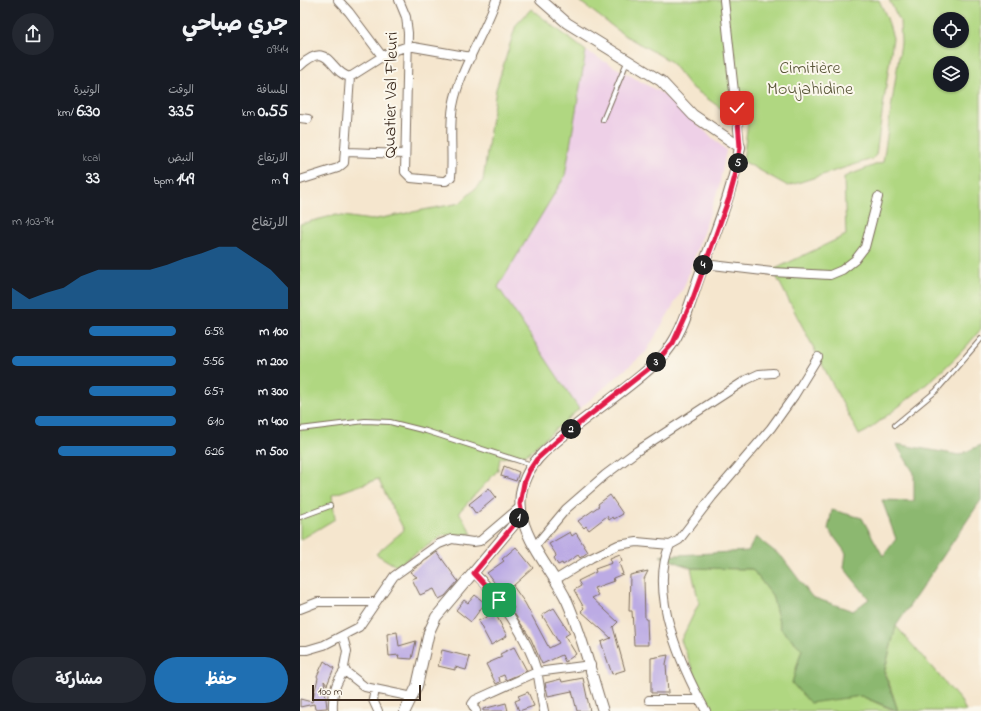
<!DOCTYPE html>
<html lang="ar">
<meta charset="utf-8">
<style>
:root{--surface:#171b24;--page:#242831;--text:#f1f3f6;--muted:#9ea1a6;--accent:#1f6fb2}
body{margin:0;font-family:"Indie Flower","Playpen Sans Arabic",sans-serif;background:var(--page);color:var(--text);direction:rtl;height:100vh;display:flex;flex-direction:column;font-size:15px;white-space:nowrap}
*{box-sizing:border-box;margin:0}
p{font-size:13px;color:var(--muted)}
.icon{flex:none;width:22px;height:22px;fill:none;stroke:currentColor;stroke-width:2;stroke-linecap:round;stroke-linejoin:round}
.map{position:relative;flex:1;overflow:hidden;direction:ltr}
.panel{display:flex;flex-direction:column;background:var(--surface);width:300px}
.panel>*{flex:none}
.tools{position:absolute;left:633px;top:12px;display:grid;gap:8px}
.tools a{display:grid;place-items:center;width:36px;height:36px;border-radius:50%;background:var(--surface);box-shadow:0 1px 3px #0004;font-size:20px}
.scale{position:absolute;left:12px;bottom:10px;width:109px;box-sizing:border-box;padding-left:4px;border:2px solid #3b2a1e;border-top:0;font-size:11px;line-height:14px;white-space:nowrap;color:#3b2a1e;-webkit-text-stroke:3px #fbf7ec;paint-order:stroke}
.pin{position:absolute;display:grid;place-items:center;width:34px;height:34px;color:#fff;margin:-17px;border-radius:8px;box-shadow:0 2px 6px #0006}
.km{position:absolute;width:20px;height:20px;margin:-10px;border-radius:50%;background:#222;color:#fff;font-size:11px;line-height:20px;text-align:center}
.round{display:grid;place-items:center;flex:none;width:42px;height:42px;border-radius:21px;background:var(--page)}
.summary{display:flex;align-items:center;justify-content:space-between;height:68px;padding:0 12px}
h1{font-size:22px;font-weight:700;line-height:30px}
.figures{display:grid;grid-template-columns:repeat(3,1fr);gap:6px;height:68px;padding:4px 12px}
.figures div{display:grid;align-content:center}
.figures b{font-size:17px;font-weight:700}
.figures small{font-size:11px;font-weight:400}
.figures p{font-size:11px}
.chart{height:112px;padding:8px 12px}
.chart p{display:flex;justify-content:space-between}
.chart svg{width:100%;height:72px;margin-top:4px;fill:var(--accent);opacity:.7}
.cta{display:flex;gap:8px;margin-top:auto;padding:8px 12px}
.cta a{flex:1;height:46px;border-radius:24px;background:var(--accent);color:#fff;font-size:16px;font-weight:700;line-height:46px;text-align:center}
.cta a+a{background:var(--page);color:var(--text)}
ul{padding:0 12px;list-style:none;font-size:13px}
li{display:grid;grid-template-columns:64px 48px 1fr;align-items:center;height:30px}
li i{height:10px;border-radius:5px;background:var(--accent)}
main{display:flex;flex:1;min-height:0}
.map>svg:first-child{display:block}
.built{fill:#eed0e7}
.green{fill:#b0d781;stroke:#768050;fill-rule:evenodd}
.forest{fill:#8cb86f;stroke:#647146}
.building{fill:#bcabe4}
.lines{fill:none;stroke-linecap:round;stroke-linejoin:round}
.service-casing{stroke:#7c6c5c;stroke-width:6}
.minor-casing{stroke:#7c6c5c;stroke-width:10}
.tertiary-casing{stroke:#7c6c5c;stroke-width:12}
.service{stroke:#fff;stroke-width:4}
.minor{stroke:#fff;stroke-width:8}
.tertiary{stroke:#fff;stroke-width:10}
.route-casing{stroke:#fff;stroke-width:8}
.route{stroke:#e11d48;stroke-width:5}
.labels{text-anchor:middle;stroke-width:4;stroke-linejoin:round;paint-order:stroke}
.park-label{font-size:18px;fill:#585537;stroke:#fbf7ec}
.street-label{font-size:18px;fill:#3b2a1e;stroke:#fbf7ec}
</style>
<main>
<div class="map">
<svg width="681" height="711" viewBox="0 0 681 711">
<rect width="100%" height="100%" fill="#fbf7ec"/>
<filter id="ink" filterUnits="userSpaceOnUse"><feTurbulence type="fractalNoise" baseFrequency=".025" numOctaves="2"/><feDisplacementMap in="SourceGraphic" scale="8" xChannelSelector="R" yChannelSelector="G"/><feConvolveMatrix kernelMatrix="1 2 1 2 8 2 1 2 1" color-interpolation-filters="sRGB"/></filter>
<filter id="wash" filterUnits="userSpaceOnUse"><feTurbulence type="fractalNoise" baseFrequency=".012" numOctaves="4" result="noise"/><feDisplacementMap in="SourceGraphic" scale="16" xChannelSelector="R" yChannelSelector="G"/><feGaussianBlur stdDeviation="0.9" result="paint"/><feColorMatrix in="noise" values="0 0 0 0 0 0 0 0 0 0 0 0 0 0 0 0 0 1.4 0 .05"/><feComposite in="paint" operator="in"/></filter>
<g filter="url(#wash)">
<rect width="100%" height="100%" fill="#f5e6ce"/>
<path class="built" d="M286,51L363,94L426,150L419,187L384,287L346,352L279,409L198,287L265,176Z"/>
<path class="green" d="M278,0H579L587,18L593,38L576,155L572,159L488,186L443,161L448,122L426,112L390,86L370,61L324,35Z
M589,0H681V329C649,370 607,400 567,431L559,435L473,270L546,235L544,177L583,162L601,43L600,21ZM640,19H662V41H640ZM640,63H662V85H640Z
M231,9L286,51L265,176L198,287L279,409L227,454L200,458L198,470L159,512L172,534L144,535L96,566L76,554L104,530L78,479L32,495L35,519L0,540V224L36,215L71,220L160,203L183,181L196,89L216,25Z
M391,568L452,569L472,595L481,629L502,649L492,683L510,702L561,696L595,711H409L381,640L399,603Z
M596,626L661,701L666,711H598L585,670Z"/>
<path class="forest" d="M596,444L659,455L681,445V500L596,626L584,672L598,711L561,696L510,703L492,683L502,649L481,629L472,595L452,569L391,568L360,556L448,551L456,537L482,557L512,597L553,611L569,599L544,568L546,553L528,529L532,510L562,518L583,556L596,539L582,500L614,501V473Z"/>
<g id="blocks">
<path class="building" d="M204,466L219,472L216,481L201,476Z
M189,488L196,497L176,514L169,504Z
M310,495L323,514L314,519L313,517L309,520L307,516L289,530L286,526L284,528L278,521L299,506L298,504Z
M270,532L272,536L276,533L288,552L280,558L278,555L263,565L262,563L258,565L254,558L256,556L255,553L249,544Z
M216,547L233,568L213,586L225,603L249,648L259,643L242,615L254,608L270,633L265,636L276,654L265,662L262,655L242,664L231,639L212,610L214,608L187,573L204,561L202,559Z
M137,552L158,581L145,596L139,599L134,589L120,595L112,579L117,577L110,572Z
M320,554L322,561L319,563L323,574L313,578L314,581L294,588L298,595L292,598L318,622L313,627L325,670L312,674L301,642L311,638L281,611L284,608L274,590L281,586L278,581L296,572L295,569L312,563L310,558Z
M348,571L344,579L345,619H347L348,645H334L332,611H329L330,575Z
M175,595L185,603L171,622L156,610L164,600L168,603Z
M195,613L207,636L191,645L178,621Z
M97,632L99,646L116,641L112,659L98,658L99,655L89,656L87,634Z
M214,647L227,671L206,680L204,675L199,677L200,682L196,684L186,664L202,657L200,654Z
M142,650L170,657L166,670L155,667V670L138,666Z
M368,655L366,664L368,693H351V658Z
M24,661L34,668L27,685L24,681L27,708L15,709L14,704L0,707V699L12,702L18,678L17,676Z
M283,678L290,711H277L272,691L248,696L245,683L261,679L262,682Z
M228,692L234,706L219,711L215,701L220,699L218,696Z
M206,703L208,711H183V709Z"/>
</g>
</g>
<g filter="url(#ink)">
<use href="#blocks" fill-opacity="0" stroke="#7c6c5c" stroke-width="1"/>
<g class="lines">
<g class="service-casing">
<path id="service" d="M303,120L327,62
M595,425L636,391L681,339
M0,429L65,421L90,422L126,431L232,465
M0,517L30,506"/>
</g>
<g class="minor-casing">
<path id="minor" d="M38,0L49,12L82,56
M99,0L106,17L108,33L105,172L111,178L142,181H146L151,177C153,153 149,129 153,106C160,68 184,35 196,0
M424,0L440,147
M0,66C30,38 29,73 50,77L88,53L108,46L171,57
M0,118L8,119
M46,152L104,154
M0,180L38,168L44,163L50,77
M404,264L472,272L530,275L542,270L555,260L565,247L578,197
M370,545C348,593 382,668 406,711
M235,546L266,509L305,475L337,451L446,380L459,374L473,373
M174,573C199,595 228,639 237,671C240,684 241,698 244,711
M255,580L291,558L318,545L337,542L370,545L379,540L412,497L471,428L494,396L518,357
M0,609L18,602H75
M43,637L47,651L44,667L46,672L65,687L113,697
M0,650H7L24,645L59,627L94,576L139,544L152,539L173,542L180,541L220,507
M75,689L73,700L78,711
M349,700H400
M33,711C32,695 35,683 45,670
M176,711L172,704L175,700L237,672L291,665"/>
</g>
<g class="tertiary-casing">
<path id="tertiary" d="M241,0L267,23L361,81L393,115L440,147C433,190 417,228 402,269C390,300 384,335 360,359C324,394 279,419 243,453C228,468 218,487 221,510C224,541 254,573 267,601C283,637 291,674 303,711
M105,711L117,686L129,632L136,617L222,515"/>
</g>
<use href="#service" class="service"/>
<use href="#minor" class="minor"/>
<use href="#tertiary" class="tertiary"/>
</g>
</g>
<g class="lines" filter="url(#ink)">
<g class="route-casing">
<path id="route" d="M199,600L174,573L222,515L220,504L224,483L229,471L237,459L258,440L352,366L373,343L392,301L429,198L437,169L440,147L437,108"/>
</g>
<use href="#route" class="route"/>
</g>
<g class="labels">
<g class="park-label">
<text x="510" y="73">Cimitière<tspan x="510" dy="21">Moujahidine</tspan></text>
</g>
<g class="street-label">
<text transform="translate(90 95) rotate(-89)" y="6">Quatier Val Fleuri</text>
</g>
</g>
</svg>
<div class="tools">
<a><svg class="icon" aria-label="locate" viewBox="0 0 24 24"><circle cx="12" cy="12" r="6"/><path d="M12 2v4M12 18v4M2 12h4M18 12h4"/></svg></a>
<a><svg class="icon" aria-label="layers" viewBox="0 0 24 24"><path d="M12 4l9 5-9 5-9-5zM3 14l9 5 9-5"/></svg></a>
</div>
<div class="scale">100 m</div>
<div class="pin" style="left:199px;top:600px;background:#1e9e55"><svg class="icon" aria-label="arrive" viewBox="0 0 24 24"><path d="M6 21V4h12l-3 4 3 4H6"/></svg></div>
<div class="pin" style="left:437px;top:108px;background:#d93025"><svg class="icon" aria-label="check" viewBox="0 0 24 24"><path d="M5 12l5 5 9-10"/></svg></div>
<b class="km" style="left:219px;top:518px">1</b>
<b class="km" style="left:271px;top:429px">2</b>
<b class="km" style="left:356px;top:362px">3</b>
<b class="km" style="left:403px;top:265px">4</b>
<b class="km" style="left:438px;top:163px">5</b>
</div>
<section class="panel">
<div class="summary"><div><h1>جري صباحي</h1><p>09:44</p></div><a class="round"><svg class="icon" aria-label="share" viewBox="0 0 24 24"><path d="M12 15V3M7 8l5-5 5 5M5 13v7h14v-7"/></svg></a></div>
<div class="figures">
<div><p>المسافة</p><b>0.55<small> km</small></b></div>
<div><p>الوقت</p><b>3:35</b></div>
<div><p>الوتيرة</p><b>6:30<small> /km</small></b></div>
</div>
<div class="figures">
<div><p>الارتفاع</p><b>9<small> m</small></b></div>
<div><p>النبض</p><b>149<small> bpm</small></b></div>
<div><p>kcal</p><b>33</b></div>
</div>
<div class="chart"><p><span>الارتفاع</span>94–103 m</p>
<svg viewBox="0 0 160 44" preserveAspectRatio="none"><path d="M0 44V31L10 38L20 34L30 31L40 24L50 20L60 20L70 20L80 20L90 17L100 13L110 10L120 6L130 6L140 13L150 20L160 31V44z"/></svg>
</div>
<ul>
<li><b>100 m</b>6:58<i style="width:53%"></i></li>
<li><b>200 m</b>5:56<i style="width:100%"></i></li>
<li><b>300 m</b>6:57<i style="width:53%"></i></li>
<li><b>400 m</b>6:10<i style="width:86%"></i></li>
<li><b>500 m</b>6:26<i style="width:72%"></i></li>
</ul>
<div class="cta"><a>حفظ</a><a>مشاركة</a></div>
</section>
</main>
